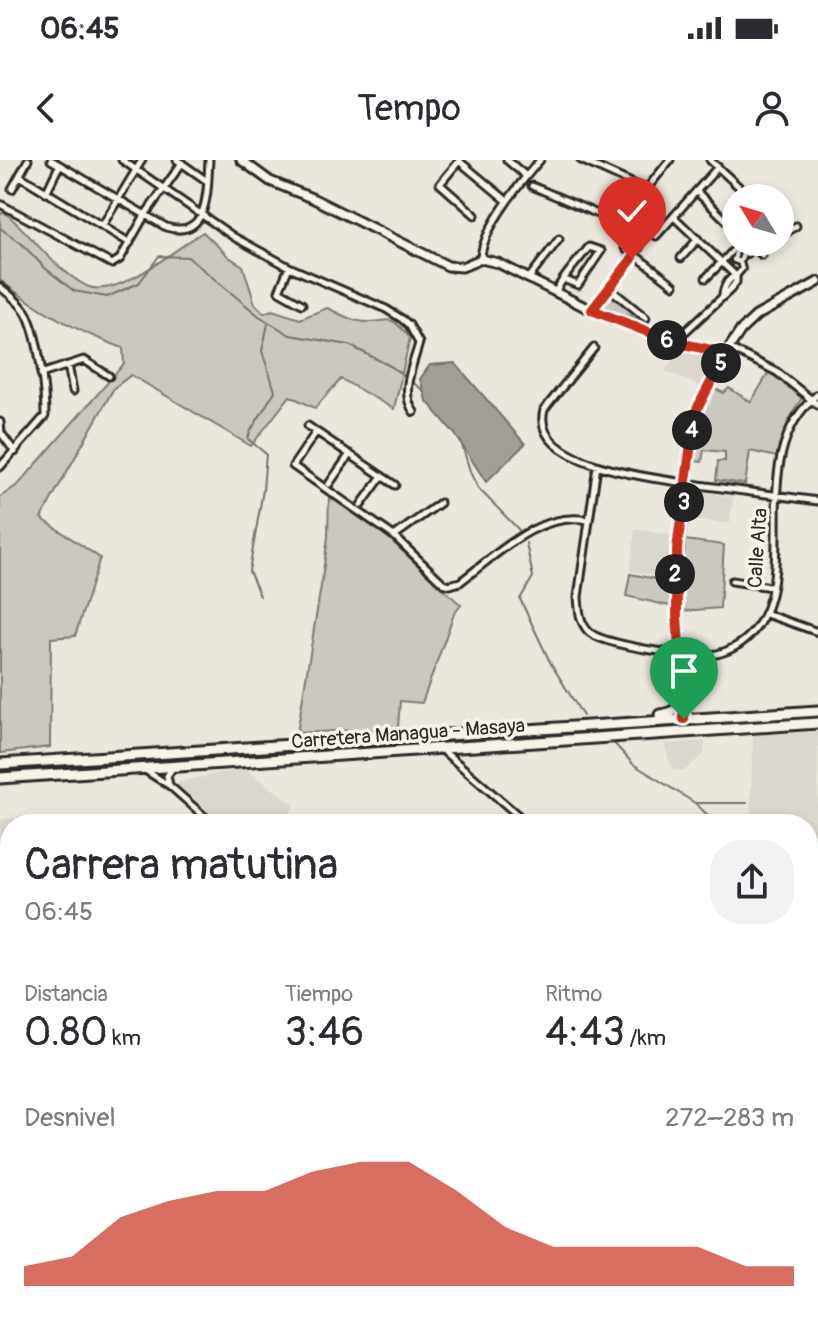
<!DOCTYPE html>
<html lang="es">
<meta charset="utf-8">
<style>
:root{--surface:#fff;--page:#f2f2f3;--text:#2b2b33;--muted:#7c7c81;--accent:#c8321e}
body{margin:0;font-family:Pangolin,sans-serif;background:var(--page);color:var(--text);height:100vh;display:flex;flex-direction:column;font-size:30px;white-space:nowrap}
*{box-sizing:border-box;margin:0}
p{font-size:26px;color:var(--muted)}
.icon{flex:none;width:44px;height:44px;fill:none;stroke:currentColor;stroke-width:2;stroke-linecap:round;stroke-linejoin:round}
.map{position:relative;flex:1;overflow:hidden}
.details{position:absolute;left:0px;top:654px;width:818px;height:514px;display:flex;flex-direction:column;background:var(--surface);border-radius:32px 32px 0 0;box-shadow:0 4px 12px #0003}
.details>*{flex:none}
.needle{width:52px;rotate:308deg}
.tools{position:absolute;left:722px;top:24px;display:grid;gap:16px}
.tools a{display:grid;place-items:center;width:72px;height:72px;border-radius:50%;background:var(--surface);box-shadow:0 4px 12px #0003;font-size:40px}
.pin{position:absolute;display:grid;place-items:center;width:68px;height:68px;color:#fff;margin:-82px -34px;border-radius:50% 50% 50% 0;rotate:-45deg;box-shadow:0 0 8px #0007}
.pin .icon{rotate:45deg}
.km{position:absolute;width:40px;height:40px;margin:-20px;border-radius:50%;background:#222;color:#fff;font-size:22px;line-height:40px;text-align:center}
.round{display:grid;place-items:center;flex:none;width:84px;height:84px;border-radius:32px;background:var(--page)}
.overview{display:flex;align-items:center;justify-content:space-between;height:136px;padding:0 24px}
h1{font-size:44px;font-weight:600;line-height:60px}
.stats{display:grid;grid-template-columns:repeat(3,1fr);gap:12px;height:136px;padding:8px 24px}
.stats div{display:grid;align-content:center}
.stats b{font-size:40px;font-weight:600}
.stats small{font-size:22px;font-weight:400}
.stats p{font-size:22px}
.chart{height:224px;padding:16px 24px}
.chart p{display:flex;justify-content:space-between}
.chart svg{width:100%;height:144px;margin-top:8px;fill:var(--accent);opacity:.7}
.status{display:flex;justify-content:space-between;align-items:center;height:56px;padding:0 40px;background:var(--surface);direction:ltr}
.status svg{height:22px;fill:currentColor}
header{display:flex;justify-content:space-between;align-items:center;height:104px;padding:0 24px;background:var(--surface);font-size:36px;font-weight:600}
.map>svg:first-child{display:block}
.built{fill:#dbd7ce}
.green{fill:#cbc8bf;stroke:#7b7a75;stroke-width:2}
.water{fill:#a29f98;stroke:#72716c;stroke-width:2}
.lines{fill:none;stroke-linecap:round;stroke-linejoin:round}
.stream{stroke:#72716c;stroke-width:2}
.pedestrian-casing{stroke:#2b2b2b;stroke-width:10}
.minor-casing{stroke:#2b2b2b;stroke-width:11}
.tertiary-casing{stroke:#2b2b2b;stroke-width:13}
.trunk-casing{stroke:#2b2b2b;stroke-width:15}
.pedestrian{stroke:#f7f3e8;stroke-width:4}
.minor{stroke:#f7f3e8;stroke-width:5}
.tertiary{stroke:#f7f3e8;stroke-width:7}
.trunk{stroke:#f7f3e8;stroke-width:9}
.route-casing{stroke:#fff;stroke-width:16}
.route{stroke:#c8321e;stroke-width:10}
.labels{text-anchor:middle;stroke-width:7;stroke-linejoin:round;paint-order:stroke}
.street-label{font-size:20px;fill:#2b2b2b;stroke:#f7f3e8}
</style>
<div class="status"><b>06:45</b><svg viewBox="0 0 49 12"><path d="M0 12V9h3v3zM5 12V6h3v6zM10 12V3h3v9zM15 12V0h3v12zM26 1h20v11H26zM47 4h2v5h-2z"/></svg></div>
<header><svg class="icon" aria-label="back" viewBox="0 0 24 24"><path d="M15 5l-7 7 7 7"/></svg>Tempo<svg class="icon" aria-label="person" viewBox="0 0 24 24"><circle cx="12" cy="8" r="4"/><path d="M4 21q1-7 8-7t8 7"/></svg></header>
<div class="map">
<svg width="818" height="1167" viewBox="0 0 818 1167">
<rect width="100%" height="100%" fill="#ebe7dd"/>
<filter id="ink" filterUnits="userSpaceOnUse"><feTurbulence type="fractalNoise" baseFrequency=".0125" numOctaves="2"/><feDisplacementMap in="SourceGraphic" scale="16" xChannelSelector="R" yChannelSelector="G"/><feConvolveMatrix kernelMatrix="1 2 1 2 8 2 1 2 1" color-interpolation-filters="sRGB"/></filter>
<g filter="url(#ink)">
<path class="built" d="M680,189L720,196L704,228L665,211Z
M692,331L733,337L730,363L689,360Z
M635,369L675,376L672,419L630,411Z
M818,572V735L808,733V664L750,662L753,575Z
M705,581L704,594L685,610H672L664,584Z
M244,608L295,645L281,664H224L175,623Z
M11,658L37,664H10V875L0,892V660Z"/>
<path class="green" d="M4,52C23,67 36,85 53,101C63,110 76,122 89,127C120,138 176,88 203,72L229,97L243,106L255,144L264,153L272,150L300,159L327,148C337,152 347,159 358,161C388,167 385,147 410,178L394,249L341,219L315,248L290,236L251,286L131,215L114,228L41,358L100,398L75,476L51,478L50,587L0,593V337L19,324L124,204L123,188C78,172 37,149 0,120V54Z
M609,132L641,157L640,160L626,154L638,161L637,163L600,148L599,144L604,145L605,142L603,140Z
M769,212L802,238C789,256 783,276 777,297L750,291L745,324L716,320L718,301H725V292L704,290L702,302L694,301L700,253L713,228L724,233L729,228L751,242Z
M329,335L382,372L461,445L454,454L422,543L400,541L398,568L297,573L321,426L328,377Z
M685,380L724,385L720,448L683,451L682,413Z
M630,414L672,422L670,446L626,436Z"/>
<path class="water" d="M455,203L525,284L486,322L455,274L426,240L420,219L430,205Z"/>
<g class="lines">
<path class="stream" d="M235,0L257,16
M277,28L308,40
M328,50L347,60
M0,68L21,83L45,108L74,131L107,137L139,123L159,96L188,97L259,156L290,175L349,185L392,207L424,231
M414,93L452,113
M461,282L471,314L478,328L519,370
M526,383L533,417L520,439L550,502L583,556
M260,436L249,411L263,330L266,294L248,279L250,272L275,231L262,191L268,164
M613,582L633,604L695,643H747
M695,643L717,664
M808,788L814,800L818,818
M411,1158L418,1167"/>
<g class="pedestrian-casing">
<path id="pedestrian" d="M737,89L744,91L752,85
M722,102L740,82
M740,102L744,91L747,94
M736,116L742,109L740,102L734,100L737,89"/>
</g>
<g class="minor-casing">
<path id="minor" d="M51,0L166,67C210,80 207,29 209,0
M122,0L234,77L289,107L386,149L402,159L409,165L419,183C414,203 399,232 414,252
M177,0L207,21
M460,0L440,24L475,55
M507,0L526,16
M581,0L645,29
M710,0L751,38
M459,1L506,40
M20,16L130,83
M532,26L619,63L633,76
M12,29L28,0
M696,31L736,70
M46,33L59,6
M0,44L112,104L120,99L145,55L182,3
M674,57L736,116
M619,63L670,0
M102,66L142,0
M780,66L787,72L796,66
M656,76L718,7
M624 84a8 8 0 1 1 16 0a8 8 0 1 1-16 0Z
M749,82L762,95
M635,95L674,125
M681,98L698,79
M481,99C481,70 521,22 540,0
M289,107L279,131L302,144
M529,118L559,79
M706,118L722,102
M0,127C9,134 21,143 27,154C39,178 45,230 45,256L0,307
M609,128L646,158
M556,131C564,115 578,101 589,87L601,91L578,125L563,119
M723,133C725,125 728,118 736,116
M592,150L638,89
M674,182L730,130L736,122V116
M594,188L544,250C528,309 670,320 707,326C744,331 781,336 818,341
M729,188L777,212L818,245
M68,205L73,231
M41,214L84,200L109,216
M0,262L1,273L15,292
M308,266L395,325
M316,272L293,306L394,376L443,423L450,425L460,422C498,394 538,351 588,360
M597,306L578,437C579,449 579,461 588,471C600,485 692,498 711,495C727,493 743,484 753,472C804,412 742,295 818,234
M329,324L350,294
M361,345L382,316
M394,376L440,343
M732,421L771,427
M766,454L818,472
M441,589L528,664
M145,610L170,626L213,664
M169,625L167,616L173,607
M808,867L818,870
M808,978L818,956
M808,1036L818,1045
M0,1092L10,1097
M286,1158L298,1167
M581,1158L595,1167
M46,1159L56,1167
M37,1167L47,1158
M222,1167L227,1158
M380,1167L385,1158"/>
</g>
<g class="tertiary-casing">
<path id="tertiary" d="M241,0L270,21L314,39L448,106L462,107L481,99L498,103L583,146L639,169L674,182L726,193
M684,559L675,415L695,253L729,188L741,170L756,156L818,122
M0,912L10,918
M0,919L10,924
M808,1088L818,1096"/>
</g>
<g class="trunk-casing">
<path id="trunk" d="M660,555C673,553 678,550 683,537
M0,604L818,551
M0,618L818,563"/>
</g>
<use href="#pedestrian" class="pedestrian"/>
<use href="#minor" class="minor"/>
<use href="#tertiary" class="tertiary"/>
<use href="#trunk" class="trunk"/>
</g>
</g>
<g class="lines" filter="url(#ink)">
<g class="route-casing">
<path id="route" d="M632,99L592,150L674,182L726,193L695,253L677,389V455L684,559"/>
</g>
<use href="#route" class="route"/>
</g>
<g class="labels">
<g class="street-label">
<text transform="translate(757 388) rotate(-86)" y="7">Calle Alta</text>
<text transform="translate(408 573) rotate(-4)" y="7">Carretera Managua - Masaya</text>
</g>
</g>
</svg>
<div class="tools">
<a><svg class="needle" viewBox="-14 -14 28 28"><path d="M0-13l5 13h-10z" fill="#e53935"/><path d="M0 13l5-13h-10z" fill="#7c7c81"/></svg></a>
</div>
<div class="pin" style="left:684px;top:559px;background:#1e9e55"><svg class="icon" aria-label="arrive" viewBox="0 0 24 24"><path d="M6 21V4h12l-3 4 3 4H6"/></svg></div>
<div class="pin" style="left:632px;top:99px;background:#d93025"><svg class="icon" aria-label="check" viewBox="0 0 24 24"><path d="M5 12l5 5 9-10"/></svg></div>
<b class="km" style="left:675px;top:414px">2</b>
<b class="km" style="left:684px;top:342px">3</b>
<b class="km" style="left:692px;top:270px">4</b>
<b class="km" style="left:721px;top:203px">5</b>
<b class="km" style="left:667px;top:180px">6</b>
<section class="details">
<div class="overview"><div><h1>Carrera matutina</h1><p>06:45</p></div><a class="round"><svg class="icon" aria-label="share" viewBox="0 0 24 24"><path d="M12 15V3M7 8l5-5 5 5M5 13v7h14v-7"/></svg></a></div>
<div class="stats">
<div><p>Distancia</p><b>0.80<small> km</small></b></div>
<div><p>Tiempo</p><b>3:46</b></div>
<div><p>Ritmo</p><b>4:43<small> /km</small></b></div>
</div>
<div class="chart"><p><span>Desnivel</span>272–283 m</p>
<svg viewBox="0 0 160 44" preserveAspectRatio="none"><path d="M0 44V38L10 35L20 23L30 18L40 15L50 15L60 9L70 6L80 6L90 15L100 26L110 32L120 32L130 32L140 32L150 38L160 38V44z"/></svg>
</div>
</section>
</div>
